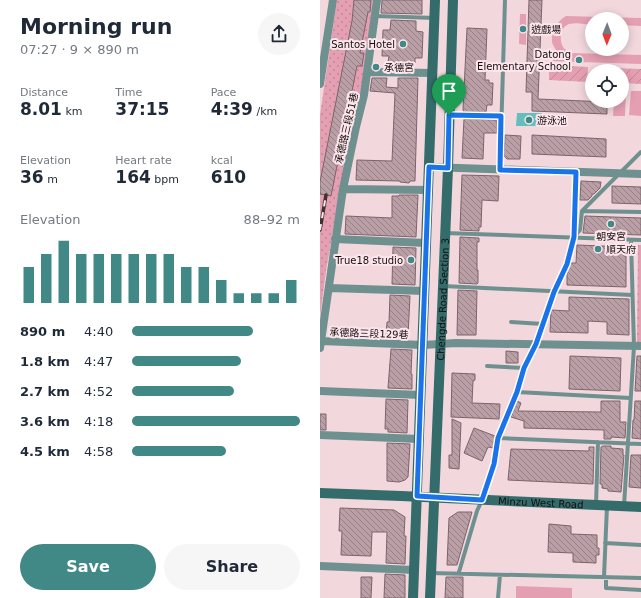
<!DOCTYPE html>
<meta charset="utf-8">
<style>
:root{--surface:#fff;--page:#f6f6f7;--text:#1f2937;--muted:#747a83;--accent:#418987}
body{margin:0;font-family:"DejaVu Sans","Noto Sans TC",sans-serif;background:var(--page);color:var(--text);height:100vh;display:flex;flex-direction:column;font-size:15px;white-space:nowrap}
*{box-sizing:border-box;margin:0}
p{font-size:13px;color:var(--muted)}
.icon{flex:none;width:22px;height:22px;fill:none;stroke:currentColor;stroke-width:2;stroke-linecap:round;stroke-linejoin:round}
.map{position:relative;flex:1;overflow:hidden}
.sheet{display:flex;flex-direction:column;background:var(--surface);width:320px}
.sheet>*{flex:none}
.needle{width:26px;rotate:181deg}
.tools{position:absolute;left:265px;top:12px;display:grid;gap:8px}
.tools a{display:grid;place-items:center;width:44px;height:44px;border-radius:50%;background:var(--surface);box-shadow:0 2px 10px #0003;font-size:20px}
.pin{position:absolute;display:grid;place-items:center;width:34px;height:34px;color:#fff;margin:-41px -17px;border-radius:50% 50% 50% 0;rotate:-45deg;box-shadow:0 0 4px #0007}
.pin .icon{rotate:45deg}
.round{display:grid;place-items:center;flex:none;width:42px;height:42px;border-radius:21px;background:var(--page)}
.summary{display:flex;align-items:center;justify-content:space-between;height:68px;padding:0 20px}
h1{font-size:22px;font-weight:700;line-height:30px}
.figures{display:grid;grid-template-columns:repeat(3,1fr);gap:6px;height:68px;padding:4px 20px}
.figures div{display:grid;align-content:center}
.figures b{font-size:17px;font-weight:700}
.figures small{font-size:11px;font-weight:400}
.figures p{font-size:11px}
.chart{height:112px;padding:8px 20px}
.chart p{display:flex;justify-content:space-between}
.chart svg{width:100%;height:72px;margin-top:4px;stroke:var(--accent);stroke-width:6}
.button{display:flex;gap:8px;margin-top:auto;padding:8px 20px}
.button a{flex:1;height:46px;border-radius:24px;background:var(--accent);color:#fff;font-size:16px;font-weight:700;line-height:46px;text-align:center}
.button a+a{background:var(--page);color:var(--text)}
ul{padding:0 20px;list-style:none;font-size:13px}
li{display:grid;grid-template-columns:64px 48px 1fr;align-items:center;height:30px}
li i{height:10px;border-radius:5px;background:var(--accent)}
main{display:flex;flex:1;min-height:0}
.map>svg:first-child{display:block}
.park{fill:url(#park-dots)}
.garden{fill:url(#garden-furrows)}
.pitch{fill:#e59fb2}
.water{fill:#63bebc}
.building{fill:url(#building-back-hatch);stroke:#7c646a}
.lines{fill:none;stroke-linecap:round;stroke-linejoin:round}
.lane{stroke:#6e9190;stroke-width:4}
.street{stroke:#6e9190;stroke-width:8}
.secondary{stroke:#336c6a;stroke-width:10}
.rail-casing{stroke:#3e3234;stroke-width:3.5}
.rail{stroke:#fce6eb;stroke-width:2;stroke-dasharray:6;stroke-linecap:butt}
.route-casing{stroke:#fff;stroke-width:8}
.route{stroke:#1a73e8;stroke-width:5}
.poi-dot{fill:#418987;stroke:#fce6eb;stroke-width:1.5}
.labels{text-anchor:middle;stroke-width:4;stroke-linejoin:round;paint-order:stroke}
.poi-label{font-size:10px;fill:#160d0f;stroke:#fce6eb;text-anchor:start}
.street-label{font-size:10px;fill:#160d0f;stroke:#fce6eb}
</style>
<main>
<section class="sheet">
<div class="summary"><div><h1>Morning run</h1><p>07:27 · 9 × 890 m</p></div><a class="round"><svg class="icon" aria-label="share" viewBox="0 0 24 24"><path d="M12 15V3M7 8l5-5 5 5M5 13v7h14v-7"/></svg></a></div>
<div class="figures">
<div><p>Distance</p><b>8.01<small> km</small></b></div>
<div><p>Time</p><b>37:15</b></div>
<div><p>Pace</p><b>4:39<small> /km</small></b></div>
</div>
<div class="figures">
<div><p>Elevation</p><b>36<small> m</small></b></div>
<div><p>Heart rate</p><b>164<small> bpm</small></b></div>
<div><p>kcal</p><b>610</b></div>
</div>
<div class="chart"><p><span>Elevation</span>88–92 m</p>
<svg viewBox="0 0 160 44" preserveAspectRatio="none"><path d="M5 44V22M15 44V14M25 44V6M35 44V14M45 44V14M55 44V14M65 44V14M75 44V14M85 44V14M95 44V22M105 44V22M115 44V30M125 44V38M135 44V38M145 44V38M155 44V30"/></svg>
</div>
<ul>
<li><b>890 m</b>4:40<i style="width:72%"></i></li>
<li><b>1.8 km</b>4:47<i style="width:65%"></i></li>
<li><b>2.7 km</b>4:52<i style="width:61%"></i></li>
<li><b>3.6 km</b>4:18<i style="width:100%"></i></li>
<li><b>4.5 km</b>4:58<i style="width:56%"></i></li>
</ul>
<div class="button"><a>Save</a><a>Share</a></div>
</section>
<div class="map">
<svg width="321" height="598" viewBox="0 0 321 598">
<defs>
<pattern id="park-dots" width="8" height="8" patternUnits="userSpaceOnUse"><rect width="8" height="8" fill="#e59fb2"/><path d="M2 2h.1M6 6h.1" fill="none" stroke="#c48898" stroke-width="1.8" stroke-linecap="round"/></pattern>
<pattern id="garden-furrows" width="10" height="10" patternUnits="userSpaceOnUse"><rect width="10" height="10" fill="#e59fb2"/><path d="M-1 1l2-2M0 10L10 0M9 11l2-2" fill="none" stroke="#c48898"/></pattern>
<pattern id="building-back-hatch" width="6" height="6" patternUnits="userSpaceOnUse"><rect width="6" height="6" fill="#baa0a6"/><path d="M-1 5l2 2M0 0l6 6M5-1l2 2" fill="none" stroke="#968186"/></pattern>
</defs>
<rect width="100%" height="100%" fill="#f2d7dd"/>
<path class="park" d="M17,0H53L42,94L31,129L6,271L0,317V115Z
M318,245H321V342H317Z"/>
<path class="garden" d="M229,65L268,67L267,82L229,80Z
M290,68L321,69V84L302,83V71H290Z"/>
<path class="pitch" d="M200,14H206V45L199,44Z
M246,16L321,18V26L302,25V19H272V25C265,24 256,22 249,24C240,27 239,40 243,47C245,50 248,51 251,53L321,55V64L231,61V54H239C236,50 233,46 232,42C231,32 238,20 246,16Z
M302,91L306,92L305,116H293L294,101H302Z
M311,91H321V116L309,115Z
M196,586L252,588V598H196Z"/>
<path class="water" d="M197,113H222V126H196Z"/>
<path class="building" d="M34,0H51L50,12H48L40,53H44L42,66H37L11,196L0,194V182L32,21Z
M62,0H102V14L61,13Z
M209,0H222L218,99L287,102V114L212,111V92H206Z
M71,20L96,21V31L103,32L102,58H95V63L68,62L69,56H62L63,30H70Z
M147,28L167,29L165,80H169V83H173L172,105H167L166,112H144L143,110Z
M52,78H67L66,87L78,88V78H98L95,181H90L89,183L80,182V181L36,180L37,160L72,161L75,93L50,91Z
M144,119L177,120V133H164L163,159L142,158Z
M185,135L201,136L200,159H187L184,156Z
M212,135L286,139V157L212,154Z
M142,175L179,176L178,201L162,200L161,227H159V231L140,230Z
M261,181L281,182L280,188L274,194H272V196L268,200H260Z
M292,186L321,187V204L292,203Z
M79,195H98L96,237L25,234L26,216L72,218V196H79Z
M265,216L321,218V235L263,233Z
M140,237L159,238V242H157V270H158V283L157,284L139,283Z
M257,245L306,247V287L247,285V271L251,263H256Z
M73,247L96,248L95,285L72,284Z
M138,290L157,291L156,335H137Z
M70,295L90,296L88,336H66L67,322H69Z
M249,297L309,299V335L287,334V322L268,321V333L230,332L231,310L249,311Z
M71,349L92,350L91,374H92V389L68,388Z
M186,351L198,352V363H186Z
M250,356L301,358L300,391L249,389Z
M317,356H321V391H315Z
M132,373L155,374V380L153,381L152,403L180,404L179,419L131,417Z
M66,399L88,400L87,433L68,432V429H65Z
M197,401L201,403L198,411L281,412V401H300V422H306L305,438L291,437V439H284V430L204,428V421L191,417Z
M315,401H321V439L312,438L313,420H314Z
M0,414H6V430H0Z
M132,419L141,423L139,469L129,468V455H132Z
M154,428L175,436L173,448L168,447L162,461L144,453Z
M67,443L90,444L88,477L85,480L79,482L67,481Z
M283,446H291V448L303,449V455H304L301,492L288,491V489L282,488V484H280L281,447Z
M269,447H274L273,484L188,480L191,449L269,451Z
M311,455H321V488L309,487Z
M20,508L74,510L85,517L84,536H86L85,564L66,563L67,532H52L51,556L21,555L22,531H19Z
M138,512H152L137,565H127L129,518Z
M229,524L251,526V534L277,535V548H279V555H276V563L253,562V553L228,552Z
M65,574L85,575V598H64Z
M41,577H52L51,598H41Z
M126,577H143V598H125Z"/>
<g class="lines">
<path class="lane" d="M55,16L115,18
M130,115L181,116
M180,170L185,0
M262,211L321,212
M125,233L321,240
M254,237L256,172
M123,286L312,295
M191,322L223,324
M167,366L204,368
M197,392L310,398
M178,438L321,444
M276,505L278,442
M304,506L314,346L311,240
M285,543L321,545
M139,572L157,511L167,489L173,468L178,438L197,392L204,368L216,344L234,292L247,264L254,237L260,230L262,211L321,152
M111,573L321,578
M284,577L287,506
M286,577V588L321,590
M178,598L180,575"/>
<path class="street" d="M48,72L113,73
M0,84L13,0
M109,167L321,174
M23,189L108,190
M15,239L106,243
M9,288L105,291
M1,341L103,345L136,343L321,346
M0,348L23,189L36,127L44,95L57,0
M0,391L101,395
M0,435L99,439
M0,566L94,570"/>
<g class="secondary">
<path id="s1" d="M0,493L81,496L321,507"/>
<path d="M93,598L115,0"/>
<path id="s2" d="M110,598L128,168L133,0"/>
</g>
<g class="rail-casing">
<path id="rail" d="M0,230L6,195"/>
</g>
<use href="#rail" class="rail"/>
</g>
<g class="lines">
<g class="route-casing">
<path id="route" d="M129,115L181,116L180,170L256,172L254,237L247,264L234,292L216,344L204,368L197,392L178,438L174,464L162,500L97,496L109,167L128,168Z"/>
</g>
<use href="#route" class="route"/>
</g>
<g class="poi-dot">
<circle cx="203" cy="29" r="4"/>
<circle cx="83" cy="44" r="4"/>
<circle cx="259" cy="60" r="4"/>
<circle cx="56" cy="67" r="4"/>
<circle cx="209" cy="120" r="4"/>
<circle cx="291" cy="224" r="4"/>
<circle cx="278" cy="249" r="4"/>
<circle cx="91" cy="260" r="4"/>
</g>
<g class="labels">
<g class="poi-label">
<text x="211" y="33">遊戲場</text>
<text x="75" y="48" text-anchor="end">Santos Hotel</text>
<text x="251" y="58" text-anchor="end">Datong<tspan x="251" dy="12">Elementary School</tspan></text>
<text x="64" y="71">承德宮</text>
<text x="217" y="124">游泳池</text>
<text x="291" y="240" text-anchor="middle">朝安宮</text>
<text x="286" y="253">順天府</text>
<text x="83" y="264" text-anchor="end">True18 studio</text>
</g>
<g class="street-label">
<text transform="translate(26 128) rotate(-77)" y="4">承德路三段51巷</text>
<text dy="4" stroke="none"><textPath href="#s2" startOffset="299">Chengde Road Section 3</textPath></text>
<text transform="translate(49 333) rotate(2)" y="4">承德路三段129巷</text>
<text dy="4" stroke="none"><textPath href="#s1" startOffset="221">Minzu West Road</textPath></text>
</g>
</g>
</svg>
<div class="tools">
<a><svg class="needle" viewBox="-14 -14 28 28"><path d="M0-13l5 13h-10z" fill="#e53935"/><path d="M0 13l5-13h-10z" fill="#747a83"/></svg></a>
<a><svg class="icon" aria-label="locate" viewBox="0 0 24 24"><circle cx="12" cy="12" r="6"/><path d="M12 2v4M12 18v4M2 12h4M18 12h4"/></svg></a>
</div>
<div class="pin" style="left:129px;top:115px;background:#1e9e55"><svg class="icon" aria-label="arrive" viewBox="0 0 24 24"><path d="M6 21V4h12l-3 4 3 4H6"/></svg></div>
</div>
</main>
